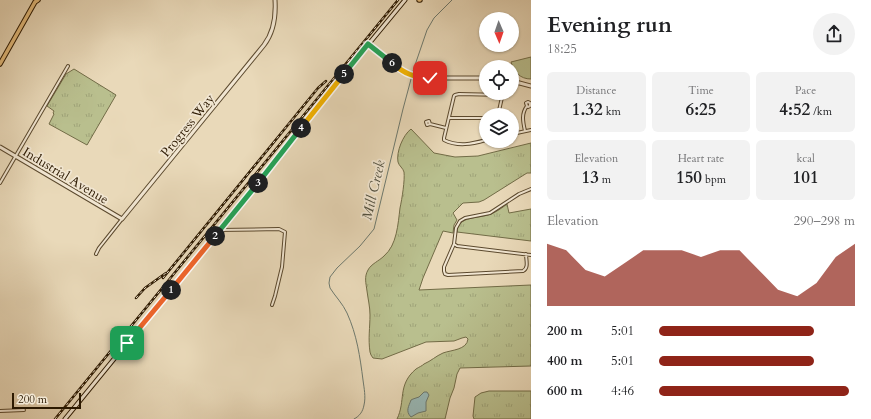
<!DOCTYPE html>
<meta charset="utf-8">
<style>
:root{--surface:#fff;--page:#f2f2f2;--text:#202124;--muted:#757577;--accent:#8f2418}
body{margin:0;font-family:Cardo,serif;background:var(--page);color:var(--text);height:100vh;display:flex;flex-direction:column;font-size:15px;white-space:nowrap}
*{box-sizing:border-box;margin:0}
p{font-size:13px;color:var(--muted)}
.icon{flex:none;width:22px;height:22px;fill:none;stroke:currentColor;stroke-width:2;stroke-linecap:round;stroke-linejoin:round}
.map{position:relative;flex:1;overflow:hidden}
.side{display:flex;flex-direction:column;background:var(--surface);width:340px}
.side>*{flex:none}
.needle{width:26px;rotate:178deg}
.buttons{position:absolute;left:479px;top:12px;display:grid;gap:8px}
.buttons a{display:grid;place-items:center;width:40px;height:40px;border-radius:50%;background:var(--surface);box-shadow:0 1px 3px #0004;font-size:20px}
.scale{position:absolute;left:12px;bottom:10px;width:69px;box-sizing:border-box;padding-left:4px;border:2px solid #2c1900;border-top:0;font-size:11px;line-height:14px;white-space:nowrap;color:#2c1900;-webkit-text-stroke:3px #f1e6d2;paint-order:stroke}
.pin{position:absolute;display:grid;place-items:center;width:34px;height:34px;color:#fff;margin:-17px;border-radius:8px;box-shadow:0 2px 6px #0006}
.km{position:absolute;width:20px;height:20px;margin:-10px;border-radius:50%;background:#222;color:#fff;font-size:11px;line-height:20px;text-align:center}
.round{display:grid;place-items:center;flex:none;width:42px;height:42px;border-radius:21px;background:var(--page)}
.head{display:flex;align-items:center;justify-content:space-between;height:68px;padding:0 16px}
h1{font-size:22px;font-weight:600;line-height:30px}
.metrics{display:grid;grid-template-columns:repeat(3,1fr);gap:6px;height:68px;padding:4px 16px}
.metrics div{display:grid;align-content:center;border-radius:6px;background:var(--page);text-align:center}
.metrics b{font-size:17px;font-weight:600}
.metrics small{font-size:11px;font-weight:400}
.metrics p{font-size:11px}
.chart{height:112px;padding:8px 16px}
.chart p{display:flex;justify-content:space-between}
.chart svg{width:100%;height:72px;margin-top:4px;fill:var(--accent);opacity:.7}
ul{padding:0 16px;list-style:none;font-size:13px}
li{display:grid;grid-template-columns:64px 48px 1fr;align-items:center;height:30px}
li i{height:10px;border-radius:5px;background:var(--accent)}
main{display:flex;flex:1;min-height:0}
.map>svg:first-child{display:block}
.grass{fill:url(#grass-tufts);stroke:#726c47}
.garden{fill:#b9bf8e;stroke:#726c47}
.water{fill:#99b9b7;stroke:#6d796e}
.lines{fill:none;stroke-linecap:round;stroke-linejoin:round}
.stream{stroke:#6d796e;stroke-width:1}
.minor-casing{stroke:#5b492e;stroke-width:4}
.tertiary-casing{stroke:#5b492e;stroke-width:5}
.secondary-casing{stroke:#2c1900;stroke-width:5}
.primary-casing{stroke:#2c1900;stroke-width:5.5}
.minor{stroke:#f1e6d2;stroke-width:2}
.tertiary{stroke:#f1e6d2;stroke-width:3}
.secondary{stroke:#f1e6d2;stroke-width:3}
.primary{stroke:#e4bc7c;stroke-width:3.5}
.rail-casing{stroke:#2c1900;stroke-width:2.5}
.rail{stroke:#f1e6d2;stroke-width:1;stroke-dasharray:3;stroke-linecap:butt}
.split-1-casing{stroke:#fff;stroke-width:8}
.split-2-casing{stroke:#fff;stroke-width:8}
.split-3-casing{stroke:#fff;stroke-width:8}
.split-4-casing{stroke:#fff;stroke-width:8}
.split-5-casing{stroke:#fff;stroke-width:8}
.split-6-casing{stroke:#fff;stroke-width:8}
.split-7-casing{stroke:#fff;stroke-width:8}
.split-1{stroke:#f0652b;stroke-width:5}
.split-2{stroke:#f0652b;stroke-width:5}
.split-3{stroke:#22a559;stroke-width:5}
.split-4{stroke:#22a559;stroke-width:5}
.split-5{stroke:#f5b400;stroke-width:5}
.split-6{stroke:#22a559;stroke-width:5}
.split-7{stroke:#f5b400;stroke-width:5}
.labels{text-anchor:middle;stroke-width:3.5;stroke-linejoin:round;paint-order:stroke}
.street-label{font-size:13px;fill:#2c1900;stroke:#f1e6d2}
.water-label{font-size:14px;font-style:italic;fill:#525140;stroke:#f1e6d2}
</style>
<main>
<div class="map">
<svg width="531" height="419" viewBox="0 0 531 419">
<defs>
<pattern id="grass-tufts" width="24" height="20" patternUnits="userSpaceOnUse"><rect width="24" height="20" fill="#b9bf8e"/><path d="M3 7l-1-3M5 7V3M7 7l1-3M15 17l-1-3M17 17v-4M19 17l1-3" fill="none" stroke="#9fa479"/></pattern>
</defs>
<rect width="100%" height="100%" fill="#e9d9b9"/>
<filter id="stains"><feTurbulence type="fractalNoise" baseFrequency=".005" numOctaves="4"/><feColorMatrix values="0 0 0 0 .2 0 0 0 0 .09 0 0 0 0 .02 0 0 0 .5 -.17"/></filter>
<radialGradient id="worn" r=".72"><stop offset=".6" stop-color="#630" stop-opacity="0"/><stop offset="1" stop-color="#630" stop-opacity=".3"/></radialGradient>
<path class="grass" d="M74,69L116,95L87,145L49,124L54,114L53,113L54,111L47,106L66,74Z
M411,129L434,153L455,157L478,156L531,143V173H527L484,200L479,202L463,203L453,213L457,220L454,225L453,233L443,231L423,278L419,290L531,285V366L460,368L457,374L454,388L450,398L445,419H397C406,401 397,385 416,369C419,367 422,366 424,364C431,361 436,356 443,353C451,350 467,350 468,339L466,337L462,338L454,341L426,342L382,359L373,358L371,355L370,352C368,339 370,327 370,315C370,307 368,299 367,291C366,283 364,277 368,270C371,264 379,261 384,256C397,245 398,224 400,208C402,199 405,180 404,172C403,168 399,166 398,162C396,152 403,135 411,129Z
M507,204L509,213L531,209V241L457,232C458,215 479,219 491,214C496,212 502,208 507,204Z
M489,391H531V419H474L473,416L475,397L481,393Z"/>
<path class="garden" d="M531,57V79C520,79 514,72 511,62Z"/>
<path class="water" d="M424,392H427L429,395L426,402V411L418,413L411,417C405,411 409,406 411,400L413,399L419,397Z"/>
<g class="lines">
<path class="stream" d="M354,419C360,416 363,411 364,405C366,397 364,388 363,380C360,357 357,335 347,313C343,304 335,296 330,288L329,283L330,277L337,268L360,246L374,229L403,109L414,68L427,30L434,18L452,0"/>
<g class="minor-casing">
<path id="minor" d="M498,115L503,93
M449,118H486
M430,124L429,121L426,122L427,125L430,124L446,128
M525,131C523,122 521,114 527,106L526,103L528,102L530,103V106L528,107L527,106
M512,134L531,130
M486,140C472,144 458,147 444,140V138L454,96L455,95L459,94L503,95
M0,183L68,66
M219,230L279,229L285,232L282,267L275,296L272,305
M454,244L457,246L531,255
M96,254L99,248L122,219
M526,254C526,260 529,268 523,271L448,275L445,274L444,271V267L454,244L456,228L460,221L465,218L490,213L519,194L531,189
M0,411L24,410"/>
</g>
<g class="tertiary-casing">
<path id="tertiary" d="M368,44L401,71L414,77L430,78H486
M512,81L531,86
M0,147L122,219L264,45C274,32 276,16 275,0"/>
</g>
<g class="secondary-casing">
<path id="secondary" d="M65,419L252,190L334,86L405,0"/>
</g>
<g class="primary-casing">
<path id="primary" d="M419,0H420
M0,64L35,2L38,0"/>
</g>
<use href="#minor" class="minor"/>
<use href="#tertiary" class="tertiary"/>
<use href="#secondary" class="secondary"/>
<use href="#primary" class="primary"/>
<g class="rail-casing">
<path id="rail" d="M163,278L318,88L326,81
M136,298L145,288L166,273
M55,419L398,0"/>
</g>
<use href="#rail" class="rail"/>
</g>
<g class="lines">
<g class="split-1-casing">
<path id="split-1" d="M127,343L171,290"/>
</g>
<g class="split-2-casing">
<path id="split-2" d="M171,290L215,236"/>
</g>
<g class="split-3-casing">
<path id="split-3" d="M215,236L258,183"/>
</g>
<g class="split-4-casing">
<path id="split-4" d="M258,183L301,128"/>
</g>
<g class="split-5-casing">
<path id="split-5" d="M301,128L344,74"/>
</g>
<g class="split-6-casing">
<path id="split-6" d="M344,74L368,44L392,63"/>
</g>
<g class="split-7-casing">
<path id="split-7" d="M392,63C405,74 413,77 430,78"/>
</g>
<use href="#split-1" class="split-1"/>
<use href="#split-2" class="split-2"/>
<use href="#split-3" class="split-3"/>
<use href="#split-4" class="split-4"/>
<use href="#split-5" class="split-5"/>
<use href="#split-6" class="split-6"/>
<use href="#split-7" class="split-7"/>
</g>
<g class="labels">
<g class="street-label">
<text transform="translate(187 125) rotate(-51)" y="5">Progress Way</text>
<text transform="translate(66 175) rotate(31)" y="5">Industrial Avenue</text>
</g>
<g class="water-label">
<text transform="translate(373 190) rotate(-77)" y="5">Mill Creek</text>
</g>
</g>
<rect width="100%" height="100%" filter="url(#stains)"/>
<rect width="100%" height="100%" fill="url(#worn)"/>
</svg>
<div class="buttons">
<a><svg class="needle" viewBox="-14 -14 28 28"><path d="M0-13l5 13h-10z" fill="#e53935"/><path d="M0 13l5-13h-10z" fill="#757577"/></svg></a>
<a><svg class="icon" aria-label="locate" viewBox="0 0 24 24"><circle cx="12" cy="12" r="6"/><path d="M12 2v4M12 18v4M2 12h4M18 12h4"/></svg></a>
<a><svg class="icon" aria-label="layers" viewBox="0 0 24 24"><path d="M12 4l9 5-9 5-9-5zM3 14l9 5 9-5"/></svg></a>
</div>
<div class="scale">200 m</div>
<div class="pin" style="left:127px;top:343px;background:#1e9e55"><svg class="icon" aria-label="arrive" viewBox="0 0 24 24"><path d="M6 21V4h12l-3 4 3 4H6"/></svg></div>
<div class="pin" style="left:430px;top:78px;background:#d93025"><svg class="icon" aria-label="check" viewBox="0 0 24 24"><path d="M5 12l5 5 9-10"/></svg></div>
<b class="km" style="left:171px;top:290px">1</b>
<b class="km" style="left:215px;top:236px">2</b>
<b class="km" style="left:258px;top:183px">3</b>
<b class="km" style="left:301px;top:128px">4</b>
<b class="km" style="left:344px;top:74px">5</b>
<b class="km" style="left:392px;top:63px">6</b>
</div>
<section class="side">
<div class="head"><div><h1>Evening run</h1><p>18:25</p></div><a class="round"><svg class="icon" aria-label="share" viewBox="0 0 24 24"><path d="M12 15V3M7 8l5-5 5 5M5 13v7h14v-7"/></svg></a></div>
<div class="metrics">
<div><p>Distance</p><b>1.32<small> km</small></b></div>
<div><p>Time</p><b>6:25</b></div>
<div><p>Pace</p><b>4:52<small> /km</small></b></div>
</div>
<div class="metrics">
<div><p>Elevation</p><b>13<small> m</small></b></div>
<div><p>Heart rate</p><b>150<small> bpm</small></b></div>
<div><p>kcal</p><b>101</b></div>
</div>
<div class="chart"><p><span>Elevation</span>290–298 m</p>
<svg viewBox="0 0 160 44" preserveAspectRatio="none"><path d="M0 44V6L10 10L20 22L30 26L40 18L50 10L60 10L70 10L80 14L90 10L100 10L110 22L120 34L130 38L140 30L150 14L160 6V44z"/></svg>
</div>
<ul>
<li><b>200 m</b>5:01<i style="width:79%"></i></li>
<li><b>400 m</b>5:01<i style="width:79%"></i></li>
<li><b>600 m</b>4:46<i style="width:97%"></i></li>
</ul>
</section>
</main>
